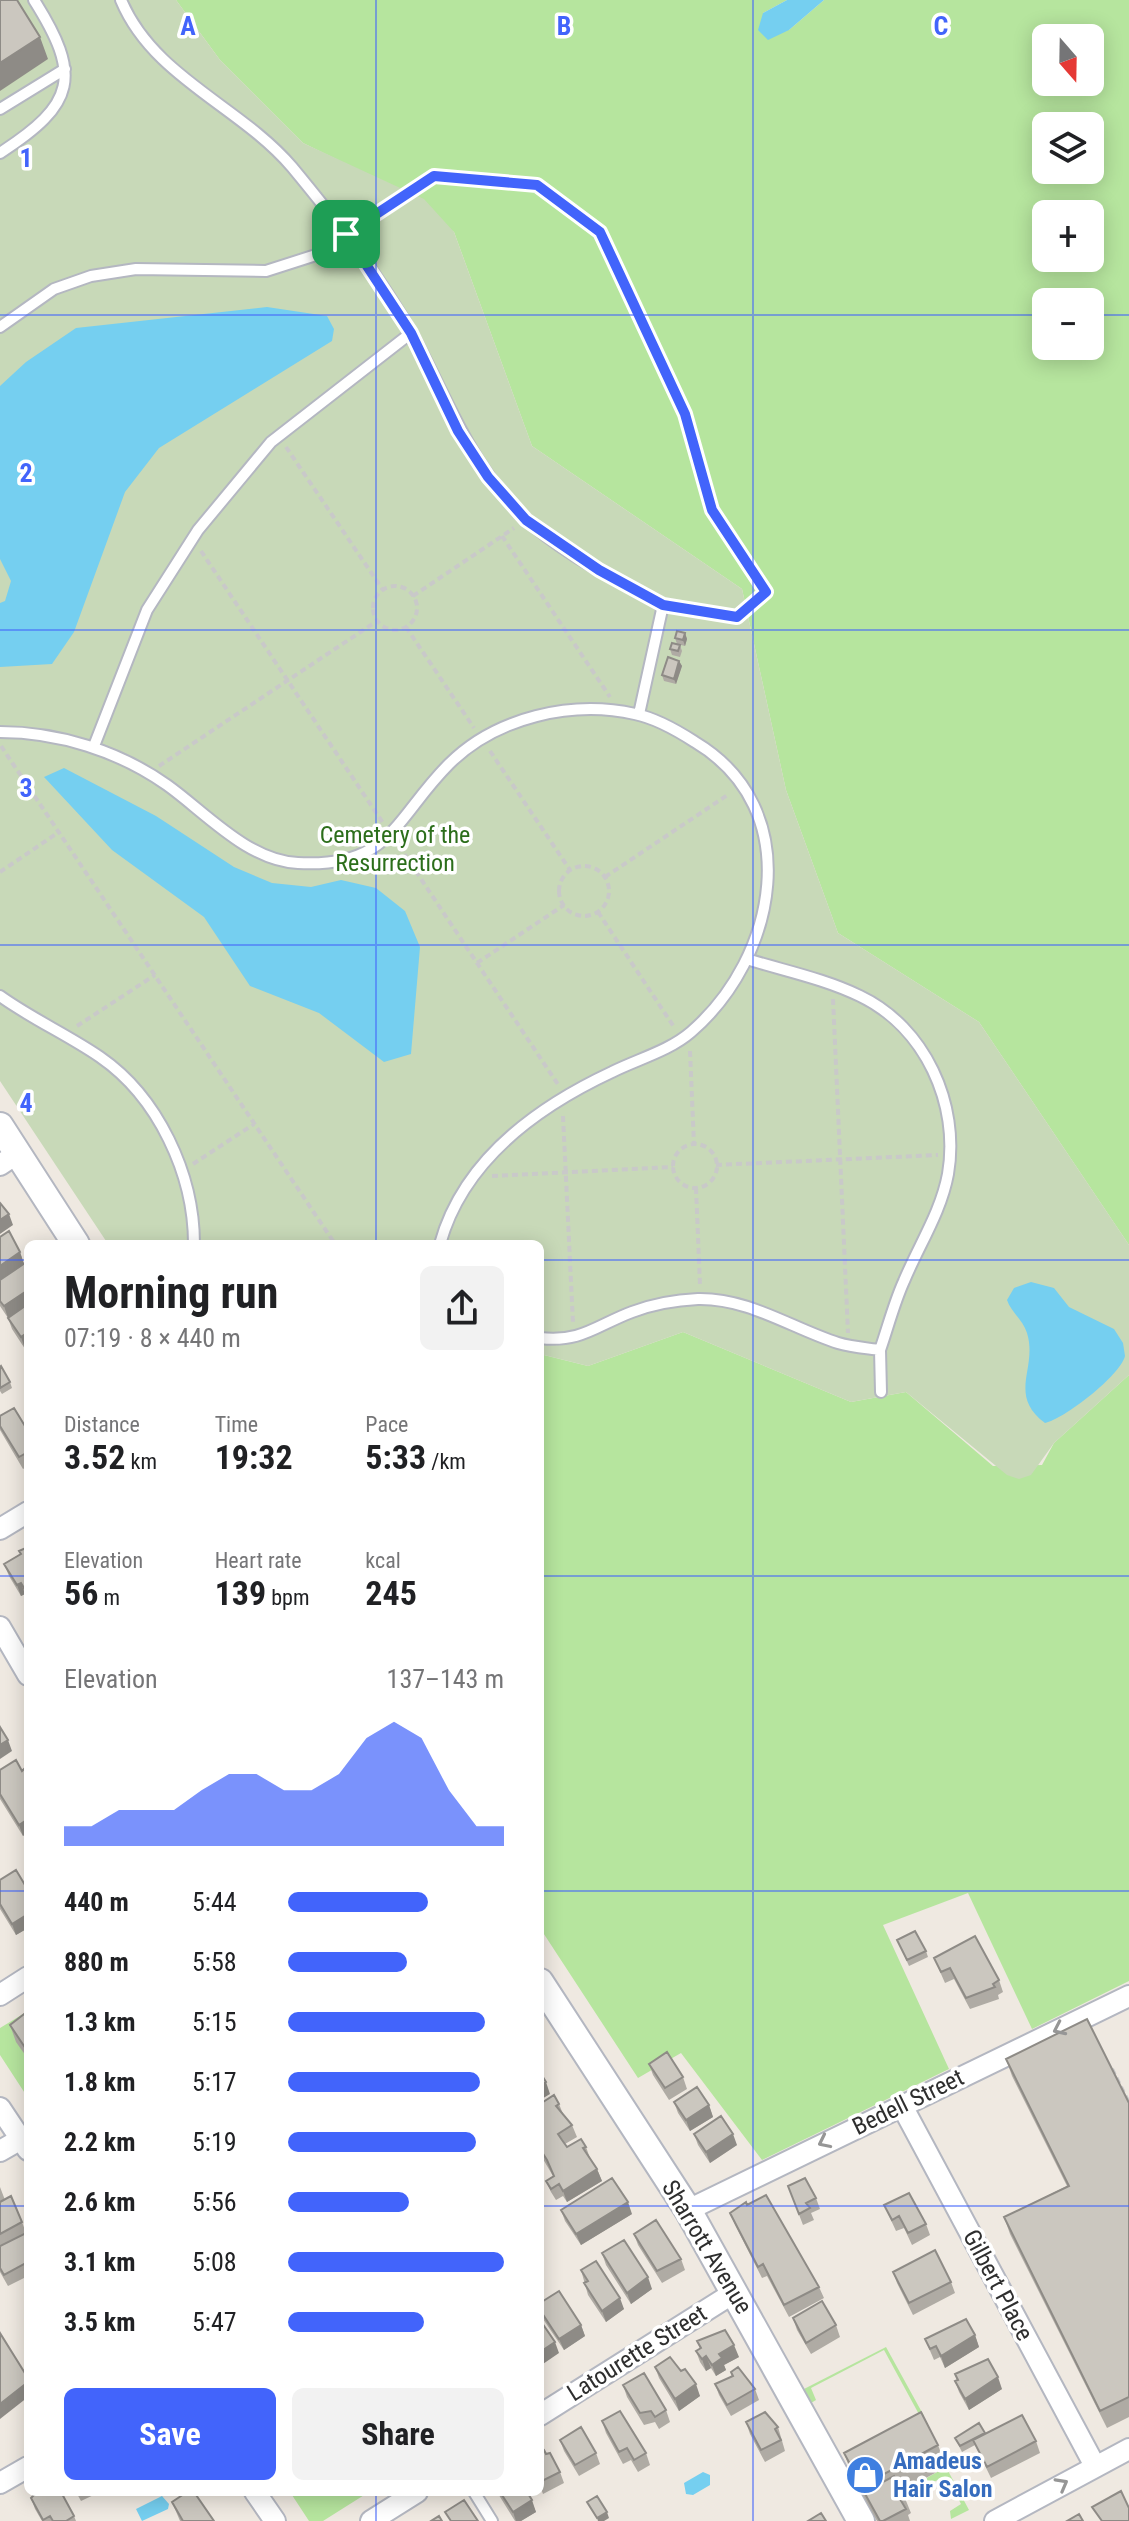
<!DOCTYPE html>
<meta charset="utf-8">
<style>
:root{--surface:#fff;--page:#f2f2f2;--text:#202124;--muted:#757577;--accent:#4264fb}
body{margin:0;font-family:"Roboto Condensed",sans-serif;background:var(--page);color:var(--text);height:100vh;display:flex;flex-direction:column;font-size:30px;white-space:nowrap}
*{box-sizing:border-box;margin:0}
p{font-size:26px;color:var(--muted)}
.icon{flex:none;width:44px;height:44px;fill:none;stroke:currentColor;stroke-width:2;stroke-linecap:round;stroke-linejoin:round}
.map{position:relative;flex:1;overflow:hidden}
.sheet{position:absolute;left:24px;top:1240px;width:520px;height:1256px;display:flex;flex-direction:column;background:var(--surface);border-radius:12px;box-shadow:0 4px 20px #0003}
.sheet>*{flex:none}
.needle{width:52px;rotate:160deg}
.buttons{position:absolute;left:1032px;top:24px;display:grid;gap:16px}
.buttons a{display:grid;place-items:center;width:72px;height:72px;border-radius:12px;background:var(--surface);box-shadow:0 4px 20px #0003;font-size:40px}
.pin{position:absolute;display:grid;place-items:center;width:68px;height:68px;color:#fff;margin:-34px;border-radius:16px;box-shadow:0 4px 12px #0006}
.round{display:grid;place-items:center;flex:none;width:84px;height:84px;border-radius:12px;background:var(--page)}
.overview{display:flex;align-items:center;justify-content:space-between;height:136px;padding:0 40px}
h1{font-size:44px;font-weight:700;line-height:60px}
.figures{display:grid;grid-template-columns:repeat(3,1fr);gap:12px;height:136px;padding:8px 40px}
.figures div{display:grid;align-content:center}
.figures b{font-size:34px;font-weight:700}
.figures small{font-size:22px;font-weight:400}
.figures p{font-size:22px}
.chart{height:224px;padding:16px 40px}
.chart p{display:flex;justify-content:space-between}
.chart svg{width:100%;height:144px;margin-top:8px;fill:var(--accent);opacity:.7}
.action{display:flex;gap:16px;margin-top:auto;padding:16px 40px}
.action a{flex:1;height:92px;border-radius:12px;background:var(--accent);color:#fff;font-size:32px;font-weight:700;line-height:92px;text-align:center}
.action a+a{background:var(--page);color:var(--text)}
ul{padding:0 40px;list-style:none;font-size:26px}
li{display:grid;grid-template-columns:128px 96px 1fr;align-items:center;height:60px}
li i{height:20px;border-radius:10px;background:var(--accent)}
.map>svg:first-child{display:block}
.green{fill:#b6e59e;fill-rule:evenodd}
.cemetery{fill:#c8d9b8}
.water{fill:#75cff0}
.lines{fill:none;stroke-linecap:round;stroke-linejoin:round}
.service-casing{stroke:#b4b7c1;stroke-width:14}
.minor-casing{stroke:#b4b7c1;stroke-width:24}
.tertiary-casing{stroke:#b4b7c1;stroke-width:30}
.path{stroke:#c9c9c9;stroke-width:4;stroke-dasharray:6 4;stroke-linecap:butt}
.service{stroke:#fff;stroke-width:10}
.minor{stroke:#fff;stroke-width:20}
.tertiary{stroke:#fff;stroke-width:26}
.wall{fill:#afaba4}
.shaded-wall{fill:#8e8b86}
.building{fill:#cbc7bf;stroke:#8e8b86;stroke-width:2}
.oneway{stroke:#969696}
.route-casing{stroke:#fff;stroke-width:16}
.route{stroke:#4264fb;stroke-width:10}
.grid{fill:none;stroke:#4264fb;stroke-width:2;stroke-opacity:0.55}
.labels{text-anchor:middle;stroke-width:7;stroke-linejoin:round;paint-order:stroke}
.park-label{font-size:24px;fill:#2c6e1b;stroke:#fff}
.street-label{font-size:24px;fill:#2e2e2e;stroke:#fff}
.shop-label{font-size:24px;font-weight:bold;fill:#366cbe;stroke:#fff;text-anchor:start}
.grid-label{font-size:26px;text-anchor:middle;font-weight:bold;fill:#4264fb;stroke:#fff;stroke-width:7;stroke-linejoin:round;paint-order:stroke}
</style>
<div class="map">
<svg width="1129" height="2521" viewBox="0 0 1129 2521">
<rect width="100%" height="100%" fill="#efe9e1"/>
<path class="green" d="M176,0H787L763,13L789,30L824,0H1129V1245L979,1022L838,933L786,790L742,589L532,446L454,232L365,173L303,143L220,60ZM1046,38H1090V82H1046ZM1046,126H1090V170H1046ZM1046,214H1090V258H1046ZM1046,302H1090V346H1046Z
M683,1332L851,1402L906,1392L993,1466L1042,1465L1054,1443L1129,1375V1981L1032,2029L968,1893L883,1925L949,2069L762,2160L681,2053L638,2078L540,1928V1354L588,1366Z
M28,2011L17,2042L28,2059V2098L0,2055V2028Z
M886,2347L924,2416L921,2418L884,2350L811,2388L816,2400L811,2403L804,2389Z
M946,2467L969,2510L951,2519L950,2511L961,2504L947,2477L915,2488L914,2493L903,2499L900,2493Z
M290,2492H369L323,2521H309Z"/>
<path class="cemetery" d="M0,0H176L220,60L303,143L424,199L454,232L532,446L742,589L786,790L838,933L979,1022L1129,1245V1375L1054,1443L1031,1475L1019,1479L1007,1475L906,1392L851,1402L683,1332L588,1366L540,1354V1244H108L0,1081Z"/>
<path class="water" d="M787,0H824L789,30L768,40L758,30L763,13Z
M267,307L327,316L334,329L332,341L159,448L125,492L74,632L52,664L0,667V603L5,601L11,581L0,559V386L26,362L76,328Z
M64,768L156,816L234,867L272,883L311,887L341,880L376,888L405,911L420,947L411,1054L384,1062L319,1013L250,986L204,917L112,850L44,777Z
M1031,1282L1054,1288L1069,1307L1114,1329L1123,1343L1125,1356C1120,1376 1064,1419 1045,1423C1007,1394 1038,1369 1027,1333C1023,1320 1011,1312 1007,1300L1014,1288Z
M703,2472L710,2475V2485L693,2495L686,2494L684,2483Z
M162,2496L169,2504L168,2509L142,2521L136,2509Z"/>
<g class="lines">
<g class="service-casing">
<path id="service" d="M121,0C153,77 240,106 292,167C335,219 379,275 412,334C448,399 470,466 525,518C563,555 617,579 663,605L639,714
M0,109L65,69
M0,153C76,104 82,76 34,0
M0,327L54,289L91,276L136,269L266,271L319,254L434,176L537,185L600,232L685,414L712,510L766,592L737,617L663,605
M0,732C58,732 119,751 167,785C205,812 248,861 298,863C391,868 395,818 449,764C496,717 572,700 635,714C655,718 678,731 695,742C807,809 777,958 691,1032C669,1051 638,1059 612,1072C537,1107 463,1161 440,1244
M94,746L147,610L198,530L271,442L411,333
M0,996C32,1019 68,1035 100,1057C158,1097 194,1174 194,1244
M540,1338C581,1343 597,1325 632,1312C653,1304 676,1300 698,1299C749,1298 791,1328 838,1343C851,1347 866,1348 880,1350C888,1327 894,1303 904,1281C919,1245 941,1212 948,1174C960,1104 925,1027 860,996C825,979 786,971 750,960
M880,1350L881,1392
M474,2492L492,2521"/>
</g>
<g class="minor-casing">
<path id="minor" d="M0,1165L18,1153
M0,1529L28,1512
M0,1627L28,1675
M0,1995L28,1977
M901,2104L1095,2466
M0,2108L28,2150
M0,2151L21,2139
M688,2210L1129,1996
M540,2415L735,2292
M0,2483L28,2467
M255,2492L275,2521
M371,2521L417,2492
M995,2521L1129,2449"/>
</g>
<g class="tertiary-casing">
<path id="tertiary" d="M0,1126L76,1244
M540,1982L688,2210L861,2521"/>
</g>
<path class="path" d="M286,447L383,590
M502,536L610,697
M201,551L383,823
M373 608a22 22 0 1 1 44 0a22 22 0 1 1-44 0Z
M413,596L514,528
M406,627L474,728
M1,746L335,1244
M490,751L570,870
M159,766L377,621
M399,846L559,1086
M559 891a25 25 0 1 1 50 0a25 25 0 1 1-50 0Z
M0,872L59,832
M605,877L729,794
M598,912L674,1027
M477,963L564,905
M833,999L848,1333
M77,1026L155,975
M690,1051L694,1145
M563,1116L573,1323
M673 1166a22 22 0 1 1 44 0a22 22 0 1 1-44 0Z
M193,1164L254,1124
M716,1165L938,1155
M492,1176L673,1167
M696,1188L700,1285
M1112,2069L1129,2103"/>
<use href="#service" class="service"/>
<use href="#minor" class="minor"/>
<use href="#tertiary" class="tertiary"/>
</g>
<path class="wall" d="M685,633L687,639L685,646L677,644L675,638Z
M680,645L682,651L680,657L672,655L670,649Z
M679,661L682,666L676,684L664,681L662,675Z
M0,1237L20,1252L24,1264L28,1304L25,1349L12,1329L8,1318L0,1306Z
M0,1367L10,1382L12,1388L2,1394L0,1391Z
M0,1426L28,1431V1466L23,1469L0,1430Z
M28,1547V1598L25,1594L21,1596L9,1576L4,1564L20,1554L19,1551Z
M0,1770L22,1771L23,1836L0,1799Z
M0,1880L28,1890V1928L16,1935L0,1909Z
M897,1940L926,1951L928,1957L909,1966Z
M934,1958L999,1980L1003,1992L998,1995L999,1999L970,2009L954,1979L945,1983Z
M28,2011V2059L16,2042L10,2025Z
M1006,2059L1129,2103V2417L1107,2428L1010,2234L1004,2217L1067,2186L1012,2076Z
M649,2064L683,2077L687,2089L669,2100L653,2075Z
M674,2102L709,2105L713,2117L690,2131L678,2113Z
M540,2104H559L563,2114L572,2125L577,2137L565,2144L567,2147H586L590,2158L597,2169L602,2181L567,2202L563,2196L556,2200L551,2192L546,2181L553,2176L540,2154Z
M694,2134L737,2145L710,2163L698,2145Z
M788,2186L816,2198L820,2209L811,2213L814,2220L803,2225Z
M0,2187L5,2200L22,2222L26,2233L28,2232V2276L8,2286L0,2272Z
M747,2205L819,2287L824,2298L789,2317L767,2276L762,2278L735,2225L730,2213Z
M884,2205L926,2224L930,2235L912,2245L904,2228L896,2231Z
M561,2210L632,2214L581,2245L565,2221Z
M634,2234L681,2259L685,2270L662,2283L638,2245Z
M602,2253L652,2289L631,2304L606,2265Z
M581,2270L624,2309L606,2322L588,2295Z
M893,2272L951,2282L955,2293L913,2315L897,2283Z
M540,2303L581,2325L585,2336L564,2350L541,2316Z
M793,2318L836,2325L840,2337L811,2354L797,2330Z
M975,2335L979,2347L945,2368L940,2357L934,2360L925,2339Z
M697,2341L739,2357L724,2365L726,2370L716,2376L711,2368L706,2371L700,2362L696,2351L700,2349Z
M655,2367L681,2371L700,2396L679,2411L659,2378Z
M731,2372L755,2389L759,2400L731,2416L719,2395L715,2384L732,2377Z
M955,2374L1002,2389L969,2410L959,2392L955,2381L957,2380Z
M623,2385L666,2410L670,2422L659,2429L655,2422L644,2425L627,2397Z
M602,2421L646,2453L650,2465L638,2472L631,2460L623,2464L606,2433Z
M746,2422L778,2427L785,2451L765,2462L750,2434Z
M979,2423L985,2434L1036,2441L1040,2453L991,2478L975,2445L962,2452L955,2438Z
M560,2440L596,2453L600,2464L579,2476L564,2451Z
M938,2445L946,2467L902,2491L911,2513L908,2515L910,2521H877L852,2475L844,2453Z
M540,2452L546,2454L560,2472L564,2483L543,2494L540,2486Z
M76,2492H100L81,2501Z
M497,2492H527L536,2512L521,2521H515Z
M31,2498L74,2516L76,2521H42L35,2509Z
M172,2502L214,2521H180Z"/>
<path class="shaded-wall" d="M40,37L48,59L0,91V63Z
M685,633L687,639L685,646L683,640Z
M679,661L682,666L676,684L674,679Z
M9,1214L13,1225L0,1234V1220Z
M20,1252L24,1264L0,1280V1266Z
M28,1290V1304L8,1318L4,1306Z
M28,1332V1347L25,1349L21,1337Z
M21,1583L25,1594L21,1596L17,1585Z
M28,1585V1598L24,1588Z
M8,1740L12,1751L0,1759V1745Z
M28,1819V1833L23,1836L19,1825Z
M28,1914V1928L16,1935L12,1924Z
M546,2082L550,2094L540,2100V2086Z
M709,2105L713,2117L690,2131L686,2120Z
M733,2134L737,2145L710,2163L706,2152Z
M597,2169L602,2181L567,2202L563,2191Z
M628,2202L632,2214L581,2245L576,2234Z
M648,2277L652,2289L631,2304L627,2293Z
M620,2298L624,2309L606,2322L602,2311Z
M581,2325L585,2336L564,2350L559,2339Z
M975,2335L979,2347L945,2368L941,2356Z
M555,2342L559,2353L540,2366V2352Z
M734,2345L739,2357L724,2365L726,2370L716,2376L712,2365L719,2354Z
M706,2356L711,2368L706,2371L702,2359Z
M998,2377L1002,2389L969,2410L965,2399Z
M28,2382V2397L0,2419V2404Z
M696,2384L700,2396L679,2411L675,2399Z
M532,2500L536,2512L521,2521H516L513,2512Z
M607,2512L609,2518L604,2521H598L597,2518Z"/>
<path class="building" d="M0,0H17L40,37L0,63Z
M677,631L685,633L683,640L675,638Z
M672,643L680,645L678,651L670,649Z
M668,657L679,661L674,679L662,675Z
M0,1203L9,1214L0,1220Z
M9,1231L20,1252L0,1266V1237Z
M28,1261V1290L4,1306L0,1301V1280Z
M28,1304V1332L21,1337L8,1318Z
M1,1366L10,1382L0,1388V1367Z
M14,1408L28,1431V1452L19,1457L0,1426V1416Z
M28,1547V1585L24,1588L21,1583L17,1585L4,1564L21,1554L19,1551Z
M0,1727L8,1740L0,1745Z
M16,1760L22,1771L25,1768L28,1775V1819L19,1825L0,1794V1770Z
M16,1870L28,1890V1914L12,1924L0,1904V1880Z
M915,1931L926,1951L907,1960L897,1940Z
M975,1936L999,1980L993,1984L995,1987L966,1998L950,1968L941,1972L934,1958Z
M28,2011V2052L10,2025Z
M1087,2019L1129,2103V2397L1100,2411L1004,2217L1069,2186L1006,2059Z
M667,2052L683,2077L665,2088L649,2064Z
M541,2074L546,2082L540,2086V2075Z
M697,2087L709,2105L686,2120L674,2102Z
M554,2095L559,2104L556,2106L572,2125L558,2134L562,2140L567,2147L581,2139L586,2147L583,2148L597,2169L563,2191L559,2184L551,2189L546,2181L554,2176L547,2160L540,2149V2104Z
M721,2116L733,2134L706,2152L694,2134Z
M612,2178L628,2202L576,2234L561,2210Z
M805,2178L816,2198L806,2203L810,2208L799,2214L788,2186Z
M909,2193L926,2224L908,2233L899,2216L892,2220L884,2205Z
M766,2195L819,2287L784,2305L763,2264L758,2267L730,2213L746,2202L747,2205Z
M11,2196L22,2222L0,2234V2202Z
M656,2220L681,2259L657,2271L634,2234Z
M28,2232V2262L4,2275L0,2268V2246Z
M624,2240L648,2277L627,2293L602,2253Z
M935,2250L951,2282L909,2303L893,2272Z
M596,2261L620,2298L602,2311L584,2283L588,2281L581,2270Z
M559,2291L581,2325L559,2339L540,2310V2303Z
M822,2301L836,2325L806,2343L793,2318Z
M966,2319L975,2335L941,2356L936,2346L930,2349L925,2339Z
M540,2320L555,2342L540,2352Z
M725,2330L734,2345L719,2354L722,2358L712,2365L706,2356L702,2359L696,2351L701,2348L697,2341Z
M0,2333L28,2378V2382L0,2404Z
M670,2357L681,2371L685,2369L696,2384L675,2399L655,2367Z
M988,2359L998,2377L965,2399L955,2381L958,2380L955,2374Z
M738,2367L755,2389L727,2405L715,2384L733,2376L731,2372Z
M644,2373L666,2410L655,2417L651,2411L640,2413L623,2385Z
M620,2411L646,2453L634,2460L627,2448L619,2452L602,2421Z
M765,2412L778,2427L775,2429L781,2440L761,2450L746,2422Z
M921,2412L938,2445L862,2486L844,2453Z
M1022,2415L1036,2441L987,2467L973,2440Z
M979,2423L985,2433L960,2446L955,2438Z
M581,2427L596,2453L575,2465L560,2440Z
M544,2450L546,2454L550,2453L560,2472L540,2482V2452Z
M894,2476L905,2496L900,2499L906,2509L883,2521H880L864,2492Z
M1121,2491L1129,2508V2521H1102L1092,2507Z
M37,2492H61L74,2516L66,2521H53L50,2516L43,2520L31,2498Z
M187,2492H194L214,2521H183L172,2502Z
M500,2492H527L532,2500L513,2512Z
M597,2496L607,2512L597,2518L587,2502Z
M464,2500L478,2521H451L445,2512Z
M821,2513L826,2521H808Z
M1079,2514L1083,2521H1067Z
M439,2516L442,2521H431Z"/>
<defs><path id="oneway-chevron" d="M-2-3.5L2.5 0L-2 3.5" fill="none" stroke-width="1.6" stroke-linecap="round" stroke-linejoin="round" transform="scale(2)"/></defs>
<g class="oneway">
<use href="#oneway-chevron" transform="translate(1059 2029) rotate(155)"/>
<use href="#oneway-chevron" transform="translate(824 2142) rotate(154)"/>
<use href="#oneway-chevron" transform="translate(1062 2484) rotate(-29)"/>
</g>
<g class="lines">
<g class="route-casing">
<path id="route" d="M434,176L537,185L600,232L685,414L712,510L766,592L737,617L663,605L599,570L526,520L488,477L458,431L411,333L346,234Z"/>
</g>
<use href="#route" class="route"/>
</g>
<path class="grid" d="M376,0V1244M753,0V2521M0,315H1046M1090,315H1129M0,630H1129M0,945H1129M0,1260H28M540,1260H1129M0,1576H28M540,1576H1129M0,1891H28M540,1891H1129M0,2206H28M540,2206H1129M376,2492V2521"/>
<defs>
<g id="shop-disc" transform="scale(2)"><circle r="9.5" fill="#3f7fe0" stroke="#fff"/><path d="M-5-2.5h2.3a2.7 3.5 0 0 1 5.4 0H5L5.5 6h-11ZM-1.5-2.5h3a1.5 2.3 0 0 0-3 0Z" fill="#fff"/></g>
</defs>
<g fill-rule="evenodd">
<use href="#shop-disc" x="865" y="2475"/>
</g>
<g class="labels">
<g class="park-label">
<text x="395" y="843">Cemetery of the<tspan x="395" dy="28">Resurrection</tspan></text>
</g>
<g class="street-label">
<text transform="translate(908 2102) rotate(-26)" y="8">Bedell Street</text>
<text transform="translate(707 2247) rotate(59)" y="8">Sharrott Avenue</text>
<text transform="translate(998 2285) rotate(62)" y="8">Gilbert Place</text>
<text transform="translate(637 2353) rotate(-32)" y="8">Latourette Street</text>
</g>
<g class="shop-label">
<text x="893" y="2469">Amadeus<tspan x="893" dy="28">Hair Salon</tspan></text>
</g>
</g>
<g class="grid-label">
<text x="188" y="35">A</text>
<text x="564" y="35">B</text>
<text x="941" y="35">C</text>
<text x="26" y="167">1</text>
<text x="26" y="482">2</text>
<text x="26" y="797">3</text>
<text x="26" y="1112">4</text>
</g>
</svg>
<div class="buttons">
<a><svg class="needle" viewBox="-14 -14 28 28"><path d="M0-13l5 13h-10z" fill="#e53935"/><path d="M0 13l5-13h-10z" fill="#757577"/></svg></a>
<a><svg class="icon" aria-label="layers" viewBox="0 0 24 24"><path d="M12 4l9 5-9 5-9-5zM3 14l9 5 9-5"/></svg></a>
<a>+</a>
<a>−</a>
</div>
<div class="pin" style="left:346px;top:234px;background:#1e9e55"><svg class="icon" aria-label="arrive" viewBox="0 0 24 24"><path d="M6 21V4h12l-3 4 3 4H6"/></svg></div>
<section class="sheet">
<div class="overview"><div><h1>Morning run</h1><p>07:19 · 8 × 440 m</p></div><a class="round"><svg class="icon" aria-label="share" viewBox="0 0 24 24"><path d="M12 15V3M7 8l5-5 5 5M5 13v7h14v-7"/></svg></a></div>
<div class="figures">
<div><p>Distance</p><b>3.52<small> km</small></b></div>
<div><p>Time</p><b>19:32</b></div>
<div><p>Pace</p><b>5:33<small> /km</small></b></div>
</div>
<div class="figures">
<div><p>Elevation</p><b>56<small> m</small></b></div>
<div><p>Heart rate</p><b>139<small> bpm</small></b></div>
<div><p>kcal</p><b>245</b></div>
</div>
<div class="chart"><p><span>Elevation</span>137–143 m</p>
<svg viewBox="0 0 160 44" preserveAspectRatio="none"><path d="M0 44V38L10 38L20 33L30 33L40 33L50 27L60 22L70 22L80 27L90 27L100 22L110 11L120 6L130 11L140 27L150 38L160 38V44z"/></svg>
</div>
<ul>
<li><b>440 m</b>5:44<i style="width:65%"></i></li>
<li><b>880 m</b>5:58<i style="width:55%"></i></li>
<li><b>1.3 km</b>5:15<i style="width:91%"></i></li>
<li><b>1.8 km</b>5:17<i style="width:89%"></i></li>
<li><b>2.2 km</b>5:19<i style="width:87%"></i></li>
<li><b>2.6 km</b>5:56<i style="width:56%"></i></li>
<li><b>3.1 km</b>5:08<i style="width:100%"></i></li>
<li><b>3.5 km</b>5:47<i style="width:63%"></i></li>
</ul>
<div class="action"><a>Save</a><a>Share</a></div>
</section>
</div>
